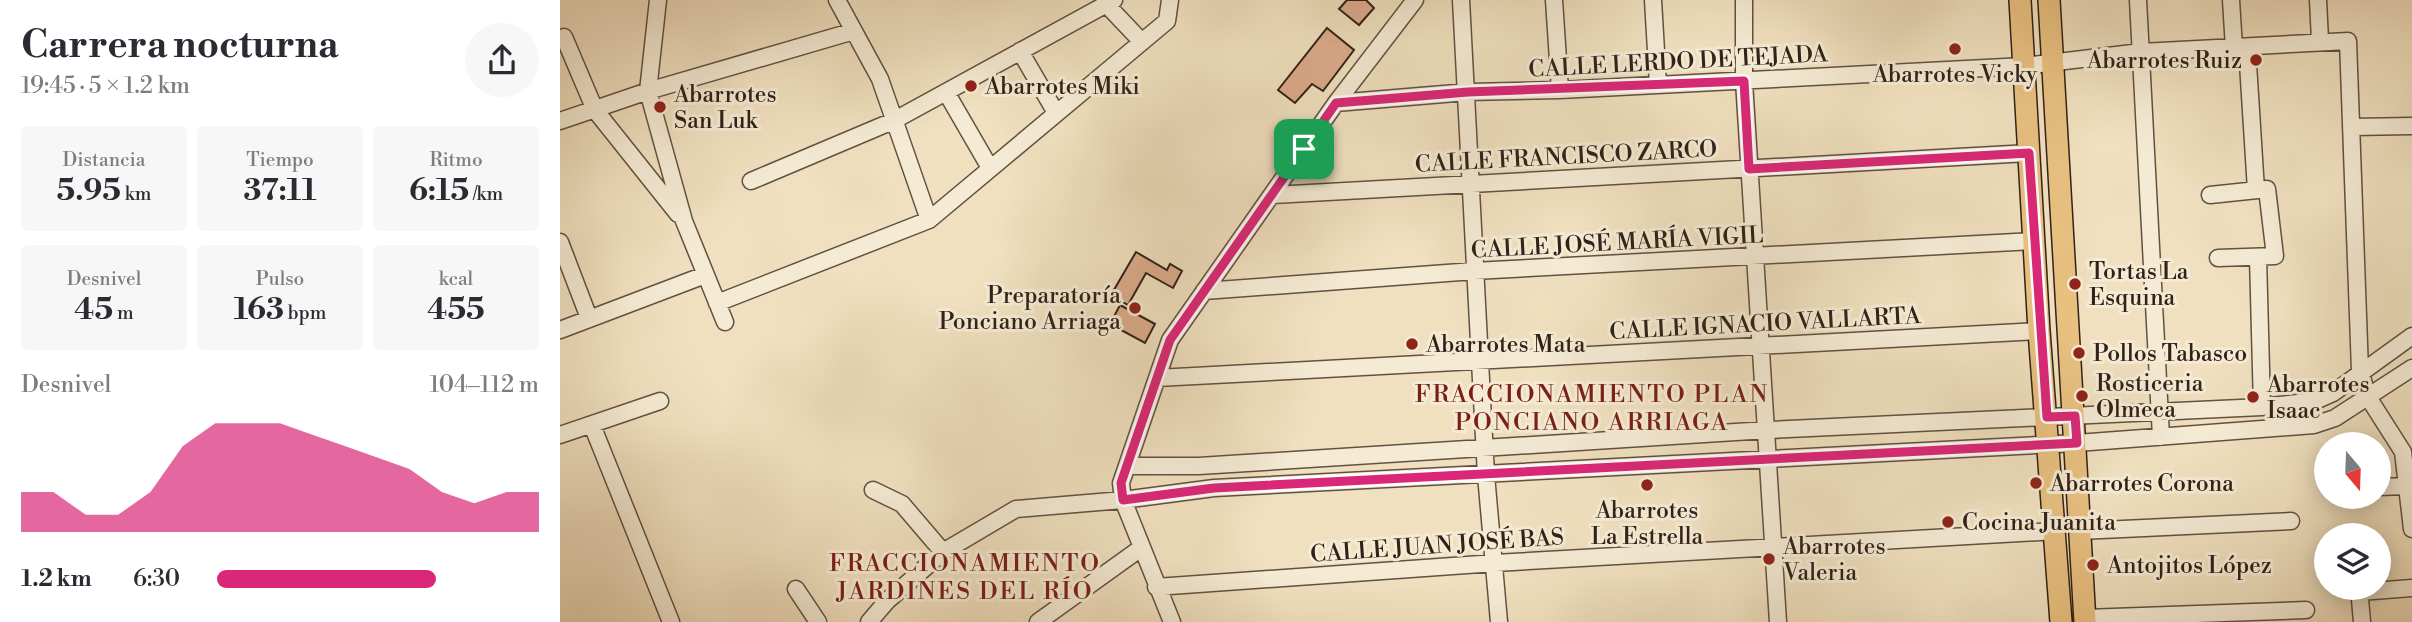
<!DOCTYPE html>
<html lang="es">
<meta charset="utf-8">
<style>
:root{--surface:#fff;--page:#f7f7f7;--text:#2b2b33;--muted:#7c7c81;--accent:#db2777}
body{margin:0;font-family:"Libre Bodoni",serif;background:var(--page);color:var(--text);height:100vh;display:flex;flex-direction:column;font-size:26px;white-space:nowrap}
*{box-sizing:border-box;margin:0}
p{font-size:23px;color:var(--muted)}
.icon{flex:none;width:38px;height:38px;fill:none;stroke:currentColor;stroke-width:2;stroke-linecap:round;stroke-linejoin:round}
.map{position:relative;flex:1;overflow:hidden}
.sheet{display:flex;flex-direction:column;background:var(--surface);width:560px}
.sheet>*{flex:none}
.needle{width:46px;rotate:161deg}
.fabs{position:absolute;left:1754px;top:432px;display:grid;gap:14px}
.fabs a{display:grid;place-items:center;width:77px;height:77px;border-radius:50%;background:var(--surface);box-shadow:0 4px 18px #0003;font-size:35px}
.pin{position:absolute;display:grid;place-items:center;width:60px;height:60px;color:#fff;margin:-30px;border-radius:14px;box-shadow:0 4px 10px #0006}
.round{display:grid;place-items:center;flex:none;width:74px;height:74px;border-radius:37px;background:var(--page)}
.headline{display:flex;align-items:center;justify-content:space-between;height:119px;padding:0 21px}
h1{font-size:38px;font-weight:800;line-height:52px}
.stats{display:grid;grid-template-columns:repeat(3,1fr);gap:10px;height:119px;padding:7px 21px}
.stats div{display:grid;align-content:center;border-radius:7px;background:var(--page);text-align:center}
.stats b{font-size:30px;font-weight:800}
.stats small{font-size:19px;font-weight:400}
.stats p{font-size:19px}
.chart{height:196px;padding:14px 21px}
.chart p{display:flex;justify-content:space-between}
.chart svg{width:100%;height:126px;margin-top:7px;fill:var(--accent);opacity:.7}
ul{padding:0 21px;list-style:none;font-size:23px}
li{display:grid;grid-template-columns:112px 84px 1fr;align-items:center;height:52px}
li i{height:18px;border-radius:9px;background:var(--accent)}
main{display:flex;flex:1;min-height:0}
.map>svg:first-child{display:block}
.building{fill:#dcab8c;stroke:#312118;stroke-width:2}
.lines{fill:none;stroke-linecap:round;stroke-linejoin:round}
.minor-casing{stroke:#615142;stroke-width:19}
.major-casing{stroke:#312118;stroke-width:24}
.minor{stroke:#f5ebd5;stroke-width:16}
.major{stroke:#e8c080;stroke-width:21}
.route-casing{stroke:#fff;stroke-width:14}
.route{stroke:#db2777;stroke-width:9}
.poi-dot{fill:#8f2418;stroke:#f5ebd5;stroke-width:2.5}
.labels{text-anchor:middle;stroke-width:6;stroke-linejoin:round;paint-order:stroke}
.poi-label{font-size:23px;fill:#312118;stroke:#f5ebd5;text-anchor:start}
.street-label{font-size:23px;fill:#312118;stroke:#f5ebd5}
.neighbourhood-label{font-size:24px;letter-spacing:2px;fill:#7a1f14;stroke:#f5ebd5}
</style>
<main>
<section class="sheet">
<div class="headline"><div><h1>Carrera nocturna</h1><p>19:45 · 5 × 1.2 km</p></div><a class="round"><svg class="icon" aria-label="share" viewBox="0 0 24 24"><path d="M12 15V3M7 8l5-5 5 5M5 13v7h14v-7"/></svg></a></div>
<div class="stats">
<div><p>Distancia</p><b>5.95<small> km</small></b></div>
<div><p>Tiempo</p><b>37:11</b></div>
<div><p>Ritmo</p><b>6:15<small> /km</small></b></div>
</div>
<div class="stats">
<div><p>Desnivel</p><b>45<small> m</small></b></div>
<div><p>Pulso</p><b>163<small> bpm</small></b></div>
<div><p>kcal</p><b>455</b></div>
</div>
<div class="chart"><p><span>Desnivel</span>104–112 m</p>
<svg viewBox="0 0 160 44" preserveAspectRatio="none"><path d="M0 44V30L10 30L20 38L30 38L40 30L50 14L60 6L70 6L80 6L90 10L100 14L110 18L120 22L130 30L140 34L150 30L160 30V44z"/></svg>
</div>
<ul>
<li><b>1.2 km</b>6:30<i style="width:68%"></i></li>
</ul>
</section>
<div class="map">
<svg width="1852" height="622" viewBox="0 0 1852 622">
<rect width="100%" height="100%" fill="#f0e0bf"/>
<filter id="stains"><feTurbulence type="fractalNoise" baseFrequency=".00286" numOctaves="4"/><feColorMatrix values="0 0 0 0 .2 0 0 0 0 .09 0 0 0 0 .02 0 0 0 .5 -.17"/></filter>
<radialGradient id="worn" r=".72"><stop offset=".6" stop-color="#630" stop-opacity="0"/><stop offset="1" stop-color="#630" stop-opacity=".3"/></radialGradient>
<path class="building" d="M787,0H806L814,8L799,25L779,9Z
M767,28L794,50L763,91L752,84L735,103L718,90Z
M576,252L607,270L610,264L622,271L613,288L586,273L568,305L551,295Z
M560,305L595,324L585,343L550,324Z"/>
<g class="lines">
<g class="minor-casing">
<path id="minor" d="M98,0L88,91L124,221L165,322
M277,0L320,79L369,220
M901,0L926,475L939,622
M994,0L1000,90
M1093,0L1098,85
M1184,0V81L1218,622
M1578,0L1601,437
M1671,0L1674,48
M1758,0L1760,40
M546,4L582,42
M4,37L35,110L118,214
M1687,48L1696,190
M460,51L496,113
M386,92L430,168
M776,103L908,92L1000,90L1464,66L1581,52L1788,41L1800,371L1808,397L1843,452L1852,529
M0,121L88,91L294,31
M1792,127L1852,126
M191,181L333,121L554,0
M713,195L1469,153
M1650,195L1707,189L1715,256L1658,258
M0,242L29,318
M1698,257L1702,407
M644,291L914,271L1474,241
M157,303L369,220L607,21L610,0
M0,330L145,275
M597,378L1479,331
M32,425L111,622
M0,435L100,401
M567,466H639L1207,430L1702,407L1755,401L1773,393L1852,336
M1818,487L1846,486
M313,490L342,504L383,552
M1520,531L1731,521
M596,587L935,563L1496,531
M1799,588L1802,622
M236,589L258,622
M1800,592L1852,588
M1525,618L1746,610
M309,622L327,601L383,552L456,509L563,500L654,488L1517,443L1754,425L1775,418L1852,368
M478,622L581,548
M612,622L563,500L561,483L610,340L776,103L855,0"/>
</g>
<g class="major-casing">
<path id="major" d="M1460,0L1479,331L1501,622
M1489,0L1525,622"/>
</g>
<use href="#minor" class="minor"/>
<use href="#major" class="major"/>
</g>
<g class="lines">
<g class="route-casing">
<path id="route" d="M1184,81L1189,169L1469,153L1487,417L1515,416L1517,443L654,488L563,500L561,483L610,340L776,103L908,92Z"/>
</g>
<use href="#route" class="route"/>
</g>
<g class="poi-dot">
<circle cx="1395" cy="49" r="7"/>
<circle cx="1696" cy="60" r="7"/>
<circle cx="411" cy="86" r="7"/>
<circle cx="100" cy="107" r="7"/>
<circle cx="1515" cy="284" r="7"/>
<circle cx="575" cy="308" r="7"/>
<circle cx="852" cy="344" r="7"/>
<circle cx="1519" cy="353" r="7"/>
<circle cx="1522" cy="396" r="7"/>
<circle cx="1693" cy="397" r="7"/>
<circle cx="1476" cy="483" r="7"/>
<circle cx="1087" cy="485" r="7"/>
<circle cx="1388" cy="522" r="7"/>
<circle cx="1209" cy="559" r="7"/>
<circle cx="1533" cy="565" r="7"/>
</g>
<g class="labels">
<g class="poi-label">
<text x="1682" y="68" text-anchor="end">Abarrotes Ruiz</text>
<text x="1395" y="82" text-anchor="middle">Abarrotes Vicky</text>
<text x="425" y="94">Abarrotes Miki</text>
<text x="114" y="102">Abarrotes<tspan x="114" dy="26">San Luk</tspan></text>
<text x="1529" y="279">Tortas La<tspan x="1529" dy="26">Esquina</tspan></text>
<text x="561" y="303" text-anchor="end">Preparatoría<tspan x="561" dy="26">Ponciano Arriaga</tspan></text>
<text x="866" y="352">Abarrotes Mata</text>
<text x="1533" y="361">Pollos Tabasco</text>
<text x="1536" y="391">Rosticeria<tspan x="1536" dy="26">Olmeca</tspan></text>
<text x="1707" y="392">Abarrotes<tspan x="1707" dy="26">Isaac</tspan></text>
<text x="1490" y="491">Abarrotes Corona</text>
<text x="1087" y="518" text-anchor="middle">Abarrotes<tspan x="1087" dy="26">La Estrella</tspan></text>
<text x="1402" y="530">Cocina Juanita</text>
<text x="1223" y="554">Abarrotes<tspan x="1223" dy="26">Valeria</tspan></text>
<text x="1547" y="573">Antojitos López</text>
</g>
<g class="street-label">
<text transform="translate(1118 61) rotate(-3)" y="8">CALLE LERDO DE TEJADA</text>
<text transform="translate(1006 156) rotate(-3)" y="8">CALLE FRANCISCO ZARCO</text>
<text transform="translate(1057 242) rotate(-3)" y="8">CALLE JOSÉ MARÍA VIGIL</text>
<text transform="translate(1205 323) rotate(-3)" y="8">CALLE IGNACIO VALLARTA</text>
<text transform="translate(877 545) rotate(-4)" y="8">CALLE JUAN JOSÉ BAS</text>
</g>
<g class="neighbourhood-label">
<text x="1032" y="402">FRACCIONAMIENTO PLAN<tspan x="1032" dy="28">PONCIANO ARRIAGA</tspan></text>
<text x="405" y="571">FRACCIONAMIENTO<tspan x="405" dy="28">JARDINES DEL RÍO</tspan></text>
</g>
</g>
<rect width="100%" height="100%" filter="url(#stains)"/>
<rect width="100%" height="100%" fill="url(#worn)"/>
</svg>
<div class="fabs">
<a><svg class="needle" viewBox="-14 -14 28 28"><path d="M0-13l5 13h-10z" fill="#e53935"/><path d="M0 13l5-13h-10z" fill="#7c7c81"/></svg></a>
<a><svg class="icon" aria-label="layers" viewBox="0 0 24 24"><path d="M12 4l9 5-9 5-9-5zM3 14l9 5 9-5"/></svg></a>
</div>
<div class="pin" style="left:744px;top:149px;background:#1e9e55"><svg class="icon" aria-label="arrive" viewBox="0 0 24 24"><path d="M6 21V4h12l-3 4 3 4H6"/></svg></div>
</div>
</main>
